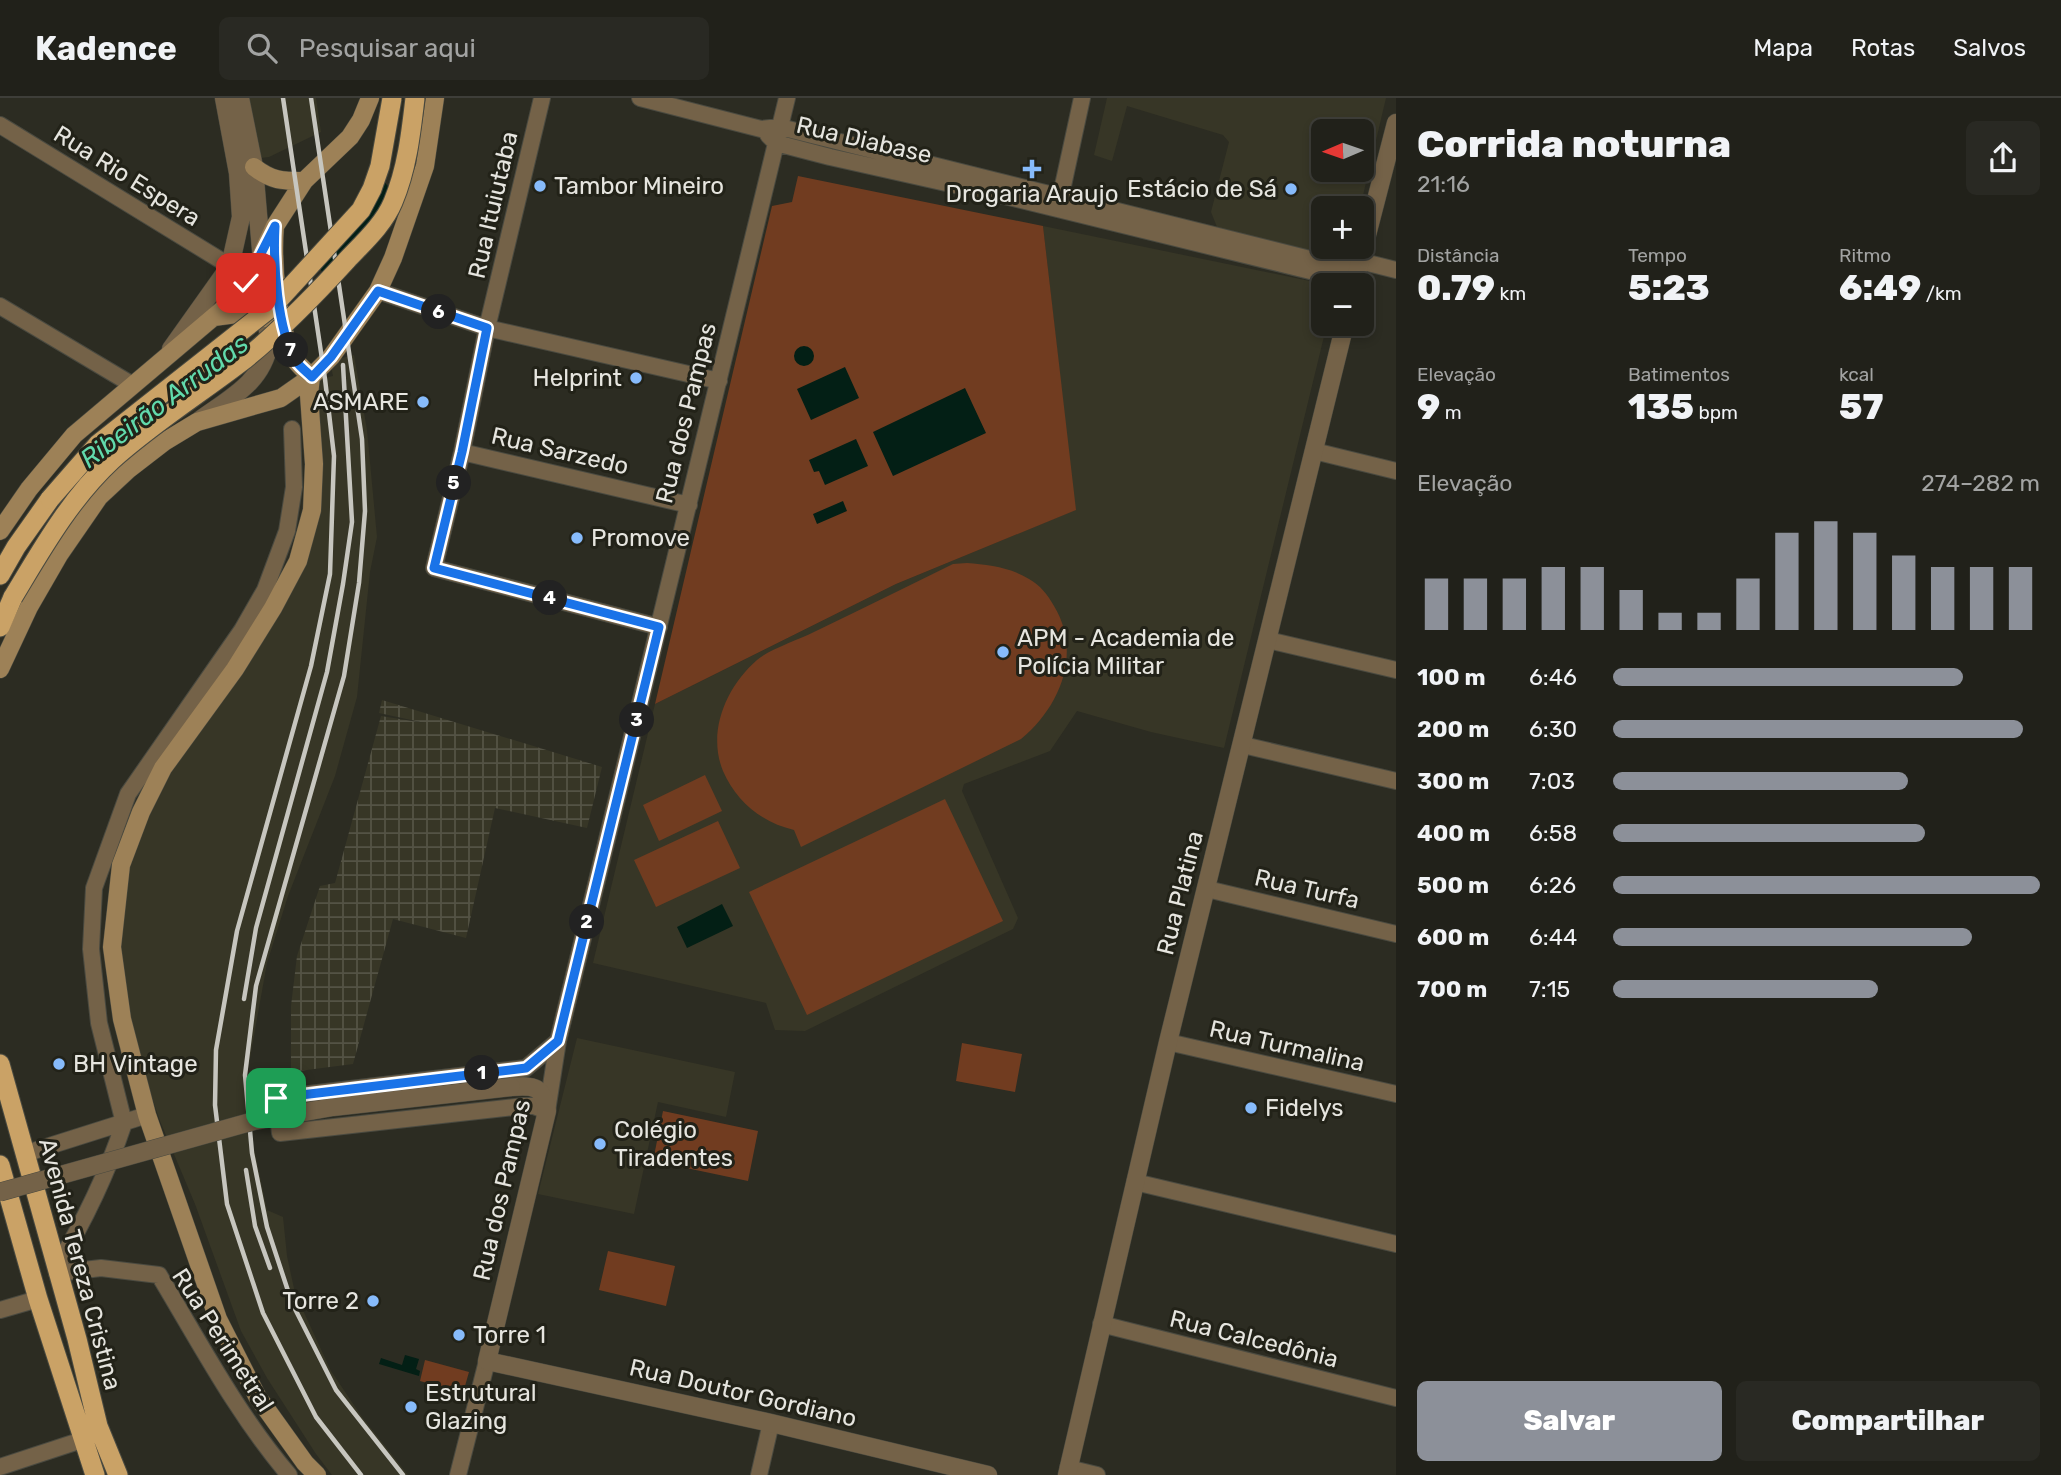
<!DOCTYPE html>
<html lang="pt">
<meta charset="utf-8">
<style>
:root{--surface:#21211a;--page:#292923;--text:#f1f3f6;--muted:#a2a3a2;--line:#3e3e39;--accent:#8c9099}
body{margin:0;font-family:Rubik,sans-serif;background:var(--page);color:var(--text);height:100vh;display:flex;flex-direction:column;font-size:26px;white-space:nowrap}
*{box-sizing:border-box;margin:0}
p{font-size:23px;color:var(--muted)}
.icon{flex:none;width:38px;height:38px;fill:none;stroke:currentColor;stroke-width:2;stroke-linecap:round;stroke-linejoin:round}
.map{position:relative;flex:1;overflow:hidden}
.panel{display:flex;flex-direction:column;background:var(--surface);width:665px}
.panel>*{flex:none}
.needle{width:46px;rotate:268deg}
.controls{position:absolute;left:1311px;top:21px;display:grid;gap:14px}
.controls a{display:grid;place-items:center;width:63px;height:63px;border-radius:10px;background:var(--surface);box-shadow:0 4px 10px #0003,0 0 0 2px var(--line);font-size:35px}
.pin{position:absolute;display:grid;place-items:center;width:60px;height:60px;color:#fff;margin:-30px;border-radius:14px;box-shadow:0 4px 10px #0006}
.km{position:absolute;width:35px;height:35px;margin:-18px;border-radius:50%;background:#222;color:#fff;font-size:19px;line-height:35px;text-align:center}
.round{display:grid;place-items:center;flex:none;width:74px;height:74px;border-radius:10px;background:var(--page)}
.headline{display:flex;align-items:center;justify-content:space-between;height:119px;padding:0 21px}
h1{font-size:38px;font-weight:800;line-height:52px}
.metrics{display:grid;grid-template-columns:repeat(3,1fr);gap:10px;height:119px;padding:7px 21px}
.metrics div{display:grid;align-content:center}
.metrics b{font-size:35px;font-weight:800}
.metrics small{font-size:19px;font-weight:400}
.metrics p{font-size:19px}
.chart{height:196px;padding:14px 21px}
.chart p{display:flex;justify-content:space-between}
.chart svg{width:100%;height:126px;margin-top:7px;stroke:var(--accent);stroke-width:6}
.button{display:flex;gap:14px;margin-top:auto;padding:14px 21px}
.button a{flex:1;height:80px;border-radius:10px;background:var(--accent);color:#fff;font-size:28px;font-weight:800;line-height:80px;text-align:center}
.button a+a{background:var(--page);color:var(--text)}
ul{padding:0 21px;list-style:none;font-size:23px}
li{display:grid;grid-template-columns:112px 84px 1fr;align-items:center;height:52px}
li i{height:18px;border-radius:9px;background:var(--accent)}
header{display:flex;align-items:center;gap:42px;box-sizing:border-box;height:98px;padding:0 35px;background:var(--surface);border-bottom:2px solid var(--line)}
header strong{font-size:33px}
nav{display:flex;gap:38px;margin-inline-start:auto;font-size:24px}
.search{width:490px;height:63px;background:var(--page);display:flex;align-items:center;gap:18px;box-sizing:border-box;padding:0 24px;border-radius:10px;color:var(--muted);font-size:26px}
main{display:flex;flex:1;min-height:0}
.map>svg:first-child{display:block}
.built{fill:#373626;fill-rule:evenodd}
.industrial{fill:url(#industrial-grid)}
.garden{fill:#713c20}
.water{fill:#031f15}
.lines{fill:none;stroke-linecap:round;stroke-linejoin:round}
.river{stroke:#031f15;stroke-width:24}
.minor-casing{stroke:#4a4a40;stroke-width:18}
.tertiary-casing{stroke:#4a4a40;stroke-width:19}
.secondary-casing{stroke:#4a4a40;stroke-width:19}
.trunk-casing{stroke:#4a4a40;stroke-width:21}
.minor{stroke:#746248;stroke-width:16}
.tertiary{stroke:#746248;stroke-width:18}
.secondary{stroke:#9d8157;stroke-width:18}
.trunk{stroke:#caa266;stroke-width:19}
.rail{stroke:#c7c6bf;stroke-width:4.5}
.tertiary-bridge-casing{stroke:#4a4a40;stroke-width:19;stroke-linecap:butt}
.trunk-bridge-casing{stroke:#4a4a40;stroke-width:21;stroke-linecap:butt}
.tertiary-bridge{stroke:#746248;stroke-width:18}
.trunk-bridge{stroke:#caa266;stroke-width:19}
.route-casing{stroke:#fff;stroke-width:14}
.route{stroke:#1a73e8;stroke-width:9}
.poi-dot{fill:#87bbfb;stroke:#222218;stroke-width:2.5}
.labels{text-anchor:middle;stroke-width:6;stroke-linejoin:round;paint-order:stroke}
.street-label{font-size:24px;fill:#e6e5df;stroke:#222218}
.poi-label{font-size:24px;fill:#e6e5df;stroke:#222218;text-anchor:start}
.water-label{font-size:26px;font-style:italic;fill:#61daac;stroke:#222218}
</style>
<header>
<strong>Kadence</strong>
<div class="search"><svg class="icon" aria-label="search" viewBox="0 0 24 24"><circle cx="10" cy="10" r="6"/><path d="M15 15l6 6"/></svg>Pesquisar aqui</div>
<nav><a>Mapa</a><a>Rotas</a><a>Salvos</a></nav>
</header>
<main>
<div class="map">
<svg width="1396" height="1377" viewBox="0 0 1396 1377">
<defs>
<pattern id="industrial-grid" width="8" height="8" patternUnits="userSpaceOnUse" patternTransform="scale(1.75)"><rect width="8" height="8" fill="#373626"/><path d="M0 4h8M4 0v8" fill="none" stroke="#545345"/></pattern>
</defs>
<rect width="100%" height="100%" fill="#2c2c22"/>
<path class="built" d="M240,0H316L321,34L269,59L261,60Z
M1107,0H1386L1360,110H1323V149H1351L1350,151L1333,159L1217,129L1211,114L1229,44L1223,37L1127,8L1112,63L1094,57ZM1323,33H1362V72H1323Z
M1043,128L1329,187H1323V226H1327L1224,650L1151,634L1077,613L1050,653L964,686L962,693L1018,820L1013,831L805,933L775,932L766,905L593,865L655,606L896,486L1075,412Z
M354,257L367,332L377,439L370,474L357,599L335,678L288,798L267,865L247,977L248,1000L253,1046L267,1112L283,1119L287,1158L295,1195L331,1273L362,1319L408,1377H332L316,1356L267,1280L241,1233L195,1106L160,1023L133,944L118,866L124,782L140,726L172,669L306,453L309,283L333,278L330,263Z
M577,940L735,974L726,1019L658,1004L634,1116L538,1096Z"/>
<path class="industrial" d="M382,602L602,669L587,730L495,710L466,840L393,821L353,966L291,974V908L297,858L320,788L335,785L381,618L425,625L379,615Z"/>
<path class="garden" d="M798,78L1043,128L1076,412L896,486L655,606L772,108L792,104Z
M967,465C988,467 1010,469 1029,481C1040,487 1048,497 1054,508C1082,554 1061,608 1021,641L801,749L794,732C762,725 736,703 723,673C707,634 726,589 757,562C770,551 798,542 814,534C861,511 907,489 953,466Z
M705,677L722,713L659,743L643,707Z
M945,701L1003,823L807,917L749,794Z
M718,723L740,770L656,809L634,762Z
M962,945L1022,956L1015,994L956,983Z
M663,1013L758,1033L748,1083L653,1063Z
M608,1153L675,1168L666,1208L599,1192Z
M425,1262L469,1274L463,1295L420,1283Z"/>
<path class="water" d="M794 258a10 10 0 1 1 20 0a10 10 0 1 1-20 0Z
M845,269L859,300L811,322L797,291Z
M965,290L986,335L893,378L873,334Z
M856,341L868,368L825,387L819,373L814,374L809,362Z
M843,403L847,413L817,426L813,416Z
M722,806L733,828L687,850L677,829Z
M405,1257L419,1261L416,1271L420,1273L419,1278L379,1266L381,1260L402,1267Z"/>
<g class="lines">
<path class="river" d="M332,167L357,137L377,94"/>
<g class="minor-casing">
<path id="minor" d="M542,0L487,230L462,354L434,470L659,529
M640,0L761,31L780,29L1358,173
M0,27L230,168
M768,37L776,45L830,59L1013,100L1355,184
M1059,106L1082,0
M1360,163L1396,172
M378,193L487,230L719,283
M0,208L131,286
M1314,353L1396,373
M462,354L689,407
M1268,542L1396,572
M1243,647L1396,683
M1207,791L1396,836
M558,943L526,970L276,1000L280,1035L524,1008H534L547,1013L558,943L787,0
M1168,944L1396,996
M124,1025L99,925L91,851L94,790L128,696L242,532L265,492L287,433L294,389L292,331
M24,1056L147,1017
M1135,1084L1396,1146
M56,1170C84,1124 107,1076 124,1025
M57,1175L101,1170L159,1177C200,1245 237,1316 289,1377
M0,1212L38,1201
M1101,1226L1396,1300
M0,1369L82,1342
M1068,1370L1097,1377
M458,1377L487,1263
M759,1377L771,1325"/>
</g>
<g class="tertiary-casing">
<path id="tertiary" d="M1354,187L1396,25
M171,251L230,168L241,119L238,75L224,0
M200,322C230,300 262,285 269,246L254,69L240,0
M511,989C534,987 543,988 547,1013L487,1263L771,1325L988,1377
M1067,1377L1168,944L1345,226"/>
</g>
<g class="secondary-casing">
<path id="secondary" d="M254,69C272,83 282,83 304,83
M275,128C272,164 277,232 296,263C300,269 307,274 311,279L309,297L314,366L312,412L298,463L273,510L235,571L163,670L141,714L121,767L112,849L122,921L147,1017L218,1221L257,1298L305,1365L317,1377
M214,219L244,215L266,220
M0,433L29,391L74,337L236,200L261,158L275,128L304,83L350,39L361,22L370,0
M0,571L29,509L59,457L99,399L129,371L164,344L197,324L281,300L311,279L331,259L378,193L393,160L425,68L435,0"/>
</g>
<g class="trunk-casing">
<path id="trunk" d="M0,477L16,449L50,401
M0,529L13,499
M0,966L77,1241L98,1328L118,1377
M0,1067L38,1201L95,1377"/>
</g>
<use href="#minor" class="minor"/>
<use href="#tertiary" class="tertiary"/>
<use href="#secondary" class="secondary"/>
<use href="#trunk" class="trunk"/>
<path class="rail" d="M283,0L325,281L334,358L330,476L311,568L237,833L216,952L215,1007L227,1106L263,1215L316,1319L361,1377
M311,0L362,341L365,413L359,485L344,578L256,888L245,977L252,1055L267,1129L292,1205L336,1292L403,1377
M244,901L256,830L327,574L343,486L352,424L343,267
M246,1072L255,1128L270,1170"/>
<g class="tertiary-bridge-casing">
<path id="tertiary-bridge" d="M0,1094L254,1023L333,1009L511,989"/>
</g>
<g class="trunk-bridge-casing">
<path id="trunk-bridge" d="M50,401L98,346L273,208L361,112L372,91L380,68L392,0
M13,499C42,451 70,401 112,362C153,325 201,295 244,262C281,232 315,197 347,162C363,145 384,126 393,104C407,71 411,35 415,0"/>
</g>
<use href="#tertiary-bridge" class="tertiary-bridge"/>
<use href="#trunk-bridge" class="trunk-bridge"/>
</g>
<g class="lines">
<g class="route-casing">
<path id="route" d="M246,185L275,128C273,164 277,232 296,263C300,269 307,274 312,279L331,259L378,193L487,230L462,354L434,470L659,529L558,943L526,970L276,1000"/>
</g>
<use href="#route" class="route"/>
</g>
<g class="poi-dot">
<path d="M1028.5 60.5h7v7h7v7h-7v7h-7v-7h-7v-7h7z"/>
<circle cx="540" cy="88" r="7"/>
<circle cx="1291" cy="91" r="7"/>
<circle cx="636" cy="280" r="7"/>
<circle cx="423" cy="304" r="7"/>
<circle cx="577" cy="440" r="7"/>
<circle cx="1003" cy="554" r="7"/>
<circle cx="59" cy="966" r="7"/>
<circle cx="1251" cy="1010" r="7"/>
<circle cx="600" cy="1046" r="7"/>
<circle cx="373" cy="1203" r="7"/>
<circle cx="459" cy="1237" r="7"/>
<circle cx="411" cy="1309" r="7"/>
</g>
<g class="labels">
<g class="street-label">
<text transform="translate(864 42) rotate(13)" y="8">Rua Diabase</text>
<text transform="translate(127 78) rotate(32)" y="8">Rua Rio Espera</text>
<text transform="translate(493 107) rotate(-77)" y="8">Rua Ituiutaba</text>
<text transform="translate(686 315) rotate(-76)" y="8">Rua dos Pampas</text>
<text transform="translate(560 353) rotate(13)" y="8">Rua Sarzedo</text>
<text transform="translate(1307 791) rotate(13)" y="8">Rua Turfa</text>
<text transform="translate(1180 795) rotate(-76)" y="8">Rua Platina</text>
<text transform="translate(1287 948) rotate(13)" y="8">Rua Turmalina</text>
<text transform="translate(502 1092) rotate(-77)" y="8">Rua dos Pampas</text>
<text transform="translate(80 1166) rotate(75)" y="8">Avenida Tereza Cristina</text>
<text transform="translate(1254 1241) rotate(14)" y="8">Rua Calcedônia</text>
<text transform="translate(223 1242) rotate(57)" y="8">Rua Perimetral</text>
<text transform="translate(743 1295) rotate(13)" y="8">Rua Doutor Gordiano</text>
</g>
<g class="poi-label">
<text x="554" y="96">Tambor Mineiro</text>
<text x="1277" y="99" text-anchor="end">Estácio de Sá</text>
<text x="1032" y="104" text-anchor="middle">Drogaria Araujo</text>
<text x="622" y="288" text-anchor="end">Helprint</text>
<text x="409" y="312" text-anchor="end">ASMARE</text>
<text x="591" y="448">Promove</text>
<text x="1017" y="548">APM - Academia de<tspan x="1017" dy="28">Polícia Militar</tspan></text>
<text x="73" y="974">BH Vintage</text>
<text x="1265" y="1018">Fidelys</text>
<text x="614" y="1040">Colégio<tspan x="614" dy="28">Tiradentes</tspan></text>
<text x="359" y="1211" text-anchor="end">Torre 2</text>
<text x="473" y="1245">Torre 1</text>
<text x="425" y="1303">Estrutural<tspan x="425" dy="28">Glazing</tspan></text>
</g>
<g class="water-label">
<text transform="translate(164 303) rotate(-37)" y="9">Ribeirão Arrudas</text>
</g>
</g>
</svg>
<div class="controls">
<a><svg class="needle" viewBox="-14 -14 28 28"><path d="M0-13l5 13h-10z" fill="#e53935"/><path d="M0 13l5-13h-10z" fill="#a2a3a2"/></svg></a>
<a>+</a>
<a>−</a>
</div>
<div class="pin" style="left:276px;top:1000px;background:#1e9e55"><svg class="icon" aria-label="arrive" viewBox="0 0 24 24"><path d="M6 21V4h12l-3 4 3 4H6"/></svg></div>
<div class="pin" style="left:246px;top:185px;background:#d93025"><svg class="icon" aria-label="check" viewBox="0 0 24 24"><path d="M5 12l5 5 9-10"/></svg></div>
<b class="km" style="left:482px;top:975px">1</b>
<b class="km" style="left:587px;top:824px">2</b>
<b class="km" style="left:637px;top:622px">3</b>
<b class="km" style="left:550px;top:500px">4</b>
<b class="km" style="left:454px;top:385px">5</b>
<b class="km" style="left:439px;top:214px">6</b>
<b class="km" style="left:291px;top:252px">7</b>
</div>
<section class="panel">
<div class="headline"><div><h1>Corrida noturna</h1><p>21:16</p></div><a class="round"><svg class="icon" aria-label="share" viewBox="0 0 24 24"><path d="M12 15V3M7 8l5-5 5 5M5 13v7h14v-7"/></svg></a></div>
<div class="metrics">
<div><p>Distância</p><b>0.79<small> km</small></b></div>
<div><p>Tempo</p><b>5:23</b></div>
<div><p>Ritmo</p><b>6:49<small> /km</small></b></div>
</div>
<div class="metrics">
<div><p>Elevação</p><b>9<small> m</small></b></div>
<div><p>Batimentos</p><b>135<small> bpm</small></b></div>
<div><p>kcal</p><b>57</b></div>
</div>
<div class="chart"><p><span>Elevação</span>274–282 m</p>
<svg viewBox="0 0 160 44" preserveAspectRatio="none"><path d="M5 44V26M15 44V26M25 44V26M35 44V22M45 44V22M55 44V30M65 44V38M75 44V38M85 44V26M95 44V10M105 44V6M115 44V10M125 44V18M135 44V22M145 44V22M155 44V22"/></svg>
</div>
<ul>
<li><b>100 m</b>6:46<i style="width:82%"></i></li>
<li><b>200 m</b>6:30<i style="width:96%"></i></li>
<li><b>300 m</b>7:03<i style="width:69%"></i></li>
<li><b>400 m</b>6:58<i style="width:73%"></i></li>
<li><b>500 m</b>6:26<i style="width:100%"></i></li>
<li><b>600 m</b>6:44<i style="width:84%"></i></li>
<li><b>700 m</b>7:15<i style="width:62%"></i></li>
</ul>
<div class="button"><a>Salvar</a><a>Compartilhar</a></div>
</section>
</main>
